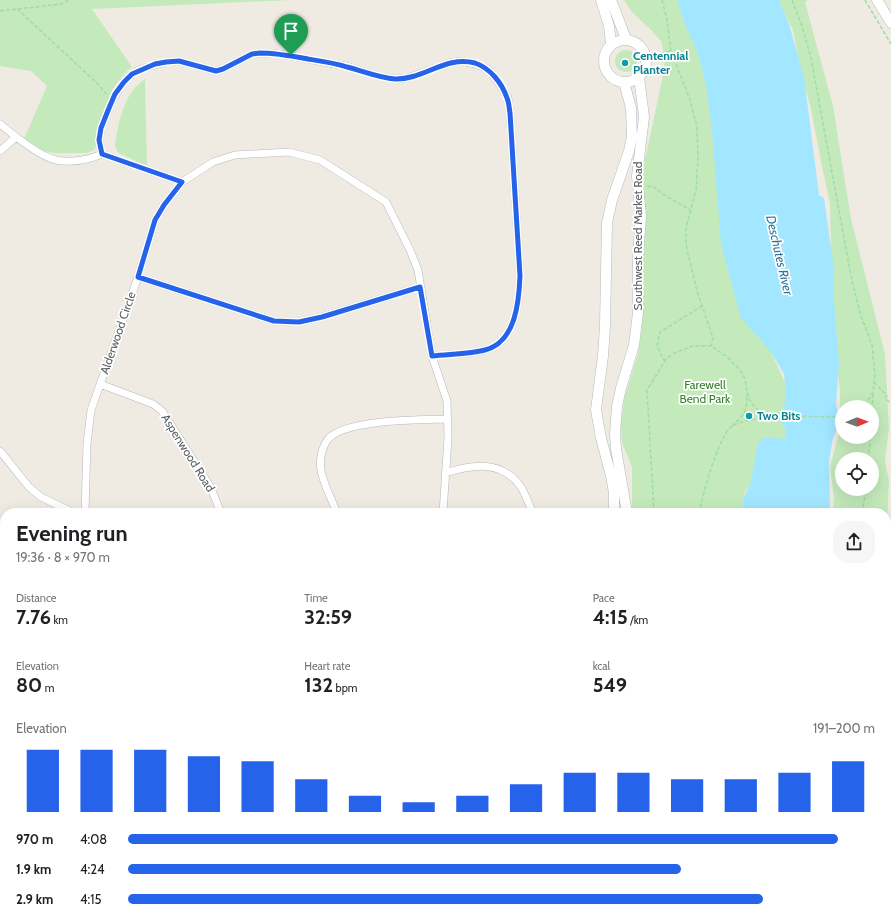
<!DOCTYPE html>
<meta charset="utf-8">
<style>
:root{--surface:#fff;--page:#f6f6f6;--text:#202124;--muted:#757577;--accent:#2563eb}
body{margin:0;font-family:Cabin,sans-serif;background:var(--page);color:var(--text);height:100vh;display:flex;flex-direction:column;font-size:15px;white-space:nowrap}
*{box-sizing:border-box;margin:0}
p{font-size:13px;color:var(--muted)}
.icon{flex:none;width:22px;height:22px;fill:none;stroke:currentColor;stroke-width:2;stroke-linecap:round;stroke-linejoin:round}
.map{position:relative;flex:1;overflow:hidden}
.side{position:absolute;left:0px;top:508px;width:891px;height:414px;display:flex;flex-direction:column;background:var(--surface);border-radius:16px 16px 0 0;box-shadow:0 4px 16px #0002}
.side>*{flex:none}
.needle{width:26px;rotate:89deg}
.tools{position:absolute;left:835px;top:400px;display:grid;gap:8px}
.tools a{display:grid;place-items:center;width:44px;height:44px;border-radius:50%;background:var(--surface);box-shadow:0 4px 16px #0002;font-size:20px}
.pin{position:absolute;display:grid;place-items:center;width:34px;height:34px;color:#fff;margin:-41px -17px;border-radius:50% 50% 50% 0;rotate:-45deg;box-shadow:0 0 4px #0007}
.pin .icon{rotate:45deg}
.round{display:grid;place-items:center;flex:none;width:42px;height:42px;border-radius:16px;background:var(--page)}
.summary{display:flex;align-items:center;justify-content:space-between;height:68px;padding:0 16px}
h1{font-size:22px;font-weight:700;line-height:30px}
.figures{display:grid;grid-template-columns:repeat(3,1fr);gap:6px;height:68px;padding:4px 16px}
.figures div{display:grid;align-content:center}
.figures b{font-size:20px;font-weight:700}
.figures small{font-size:11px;font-weight:400}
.figures p{font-size:11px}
.chart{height:112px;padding:8px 16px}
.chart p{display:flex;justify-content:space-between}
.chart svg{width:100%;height:72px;margin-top:4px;stroke:var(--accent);stroke-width:6}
ul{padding:0 16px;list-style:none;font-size:13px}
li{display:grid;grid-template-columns:64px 48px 1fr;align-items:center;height:30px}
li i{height:10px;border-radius:5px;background:var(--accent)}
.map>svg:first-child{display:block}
.green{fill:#c4eabc;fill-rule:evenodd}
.water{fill:#a3e6ff}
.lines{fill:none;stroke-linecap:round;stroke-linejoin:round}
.minor-casing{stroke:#b4b8bc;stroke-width:8}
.secondary-casing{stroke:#b4babf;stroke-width:11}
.path{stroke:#9edda5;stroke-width:1.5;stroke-dasharray:4 2;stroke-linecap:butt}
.minor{stroke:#fff;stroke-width:7}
.secondary{stroke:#fff;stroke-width:10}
.route-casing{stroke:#fff;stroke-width:8}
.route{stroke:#2563eb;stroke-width:5}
.culture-dot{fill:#0f9aa8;stroke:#fff;stroke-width:1.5}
.labels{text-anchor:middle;stroke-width:3.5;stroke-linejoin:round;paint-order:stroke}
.culture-label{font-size:12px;font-weight:bold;fill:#0d838f;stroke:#fff;text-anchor:start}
.street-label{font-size:12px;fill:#5b6165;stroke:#fff}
.park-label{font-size:12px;fill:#35842b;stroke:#fff}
.water-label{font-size:13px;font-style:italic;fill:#2e78a0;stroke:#fff}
</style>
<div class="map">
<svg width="891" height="922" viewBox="0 0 891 922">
<rect width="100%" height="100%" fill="#efebe3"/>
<path class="green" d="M0,0H292L92,9L132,67C106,87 104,115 97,145L94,150L87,153H56L41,151L23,141L47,86L31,71L0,66Z
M624,0H689L758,324L789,391L786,437L745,492L743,498L742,513H632V467L622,443L621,423L625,396L638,354L642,329L644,283L643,256L646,224L642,174L662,80L665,59L661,41L649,28L632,12Z
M778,0H808L805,2L833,106L851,219L885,354L889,428L885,461L889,481L887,522L891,548V922H827V917H886V513H833L834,498L830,467L840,428V391L833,337L830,203L823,172L811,109L800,68L793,30ZM842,407H872V437H842ZM842,459H872V489H842Z
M615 61a11 11 0 1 1 22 0a11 11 0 1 1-22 0Z
M145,79L147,166L119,153L116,149L115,145C119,121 123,94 145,79Z
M432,917H495L494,922H430Z
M637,917H691V922H638Z"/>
<path class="water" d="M677,0H779L789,24L804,77L819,195L824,198L834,269L833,289L839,362L836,404L840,421L838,428L833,438L829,461L830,513H742L743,498L750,485L758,443L763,438L769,437L783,439L786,437V429L782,423L786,394L784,374L771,352L741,318L721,244L712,130L706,85L698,53L685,25Z
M689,917H831L833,922H690Z"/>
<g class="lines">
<g class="minor-casing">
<path id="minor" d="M0,124C12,134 41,157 56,160C71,163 88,160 102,154L182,182
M0,151L16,137
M102,154L99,140L101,128L112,101L124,81L132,74L141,69L166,62L179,61L216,71L223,69L252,54L274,53L346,66L382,77L396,79L407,78L449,63L461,61L475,64L488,69L501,86L508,98L510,113L520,276C519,301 516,342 485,350C471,354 448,354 432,356
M138,277L274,321L299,322L321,317L420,287
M100,384L153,404L162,411L211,488L221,513
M0,451L29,487L41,497L74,513
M445,473C473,464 502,460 521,487C526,495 529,505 533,513
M85,513L87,444L91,410L138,277L155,220L164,205L182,182L213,162L235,155L289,152L320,160L386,202L410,250L418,270L432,356L447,401L448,438L443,513
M337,513C333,502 322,481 321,470C319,460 322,446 329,438C348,419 421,420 448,419
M0,629L5,632
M0,797H5
M40,917V922
M225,917L233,922
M366,917L371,922
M507,922L509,917"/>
</g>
<g class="secondary-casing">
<path id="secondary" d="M601,0L609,26L611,44
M611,0L626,39
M877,0L891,23
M604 61a21 21 0 1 1 42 0a21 21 0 1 1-42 0Z
M614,513V493L611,476L601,438L596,410L603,356L605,326L607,223L612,200L629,151L632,136L631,108L624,82
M627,513L616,449L615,434L617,406L621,388L634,345L638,313V256L641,216L637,176L644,117L639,77
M615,917V922
M628,917V922"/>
</g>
<path class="path" d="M662,0L667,20L671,51L690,100L697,127L698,159L696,190L686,228V245L697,291L713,338L711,346
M792,0L801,23L811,58L851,276L860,313L872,345L875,375L873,392L864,407
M865,0L891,44
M17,9L97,83L107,95
M0,11L62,4L68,0
M661,53L671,51
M647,186L654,187L663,194L690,210
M665,362L657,346L660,332L702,306
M874,382L887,396L885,398L891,404
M872,410L873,394
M732,426C745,414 747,411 747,393
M868,459L870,443L869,437
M654,513L647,390L666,359L674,353L693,346H711L726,356L740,370L745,379L748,397L753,405L759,411L767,414L780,416L842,417
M699,513C702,496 719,436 731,427C741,420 762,418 773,416
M862,513L866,489
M886,657L891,662
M886,731L891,727
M886,874L891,878
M886,894H891
M675,917V922
M852,922V917"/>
<use href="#minor" class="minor"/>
<use href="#secondary" class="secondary"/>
</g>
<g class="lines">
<g class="route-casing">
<path id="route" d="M260,53C277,53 292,56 308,59C321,61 335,63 347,67C363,71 379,78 395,79C423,80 446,55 475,63C490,68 502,83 507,98C509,102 509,108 510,113L520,276C519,301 516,342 485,350C470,354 449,354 432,356L420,287L322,317L299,322L274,321L138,277L155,220L164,205L182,182L102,154L99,140L101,128L109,108L115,94L124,82L132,74L155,64L166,62L179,61L216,71L223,69L252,54Z"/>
</g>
<use href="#route" class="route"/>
</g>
<g class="culture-dot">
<circle cx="625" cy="63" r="4"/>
<circle cx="749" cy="416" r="4"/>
</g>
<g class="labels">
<g class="culture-label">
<text x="633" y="60">Centennial<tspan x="633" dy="14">Planter</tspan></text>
<text x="757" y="420">Two Bits</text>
</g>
<g class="street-label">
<text transform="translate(638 236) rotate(-90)" y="4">Southwest Reed Market Road</text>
<text transform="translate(118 333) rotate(-71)" y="4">Alderwood Circle</text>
<text transform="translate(188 453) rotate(58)" y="4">Aspenwood Road</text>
</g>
<g class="park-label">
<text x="705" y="389">Farewell<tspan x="705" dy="14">Bend Park</tspan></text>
</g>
<g class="water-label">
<text transform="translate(780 255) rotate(77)" y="5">Deschutes River</text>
</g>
</g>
</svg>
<div class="tools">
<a><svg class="needle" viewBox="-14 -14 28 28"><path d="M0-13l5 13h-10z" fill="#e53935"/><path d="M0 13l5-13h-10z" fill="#757577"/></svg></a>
<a><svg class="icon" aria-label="locate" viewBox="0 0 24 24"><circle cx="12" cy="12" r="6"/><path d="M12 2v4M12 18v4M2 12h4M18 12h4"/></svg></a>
</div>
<div class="pin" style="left:291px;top:55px;background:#1e9e55"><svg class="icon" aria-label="arrive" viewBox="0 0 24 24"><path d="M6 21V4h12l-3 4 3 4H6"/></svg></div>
<section class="side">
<div class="summary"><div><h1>Evening run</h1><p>19:36 · 8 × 970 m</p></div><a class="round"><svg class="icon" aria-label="share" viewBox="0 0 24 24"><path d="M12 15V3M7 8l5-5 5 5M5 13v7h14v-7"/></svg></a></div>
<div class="figures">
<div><p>Distance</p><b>7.76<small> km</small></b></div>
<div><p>Time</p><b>32:59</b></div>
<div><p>Pace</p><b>4:15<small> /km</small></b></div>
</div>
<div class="figures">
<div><p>Elevation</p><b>80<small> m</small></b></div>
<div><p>Heart rate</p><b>132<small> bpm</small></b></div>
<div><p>kcal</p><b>549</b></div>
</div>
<div class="chart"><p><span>Elevation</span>191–200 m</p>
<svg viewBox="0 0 160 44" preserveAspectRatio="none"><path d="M5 44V6M15 44V6M25 44V6M35 44V10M45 44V13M55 44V24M65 44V34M75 44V38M85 44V34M95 44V27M105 44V20M115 44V20M125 44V24M135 44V24M145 44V20M155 44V13"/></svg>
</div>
<ul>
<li><b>970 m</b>4:08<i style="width:95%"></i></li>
<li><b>1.9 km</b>4:24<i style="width:74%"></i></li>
<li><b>2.9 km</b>4:15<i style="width:85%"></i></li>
</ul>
</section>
</div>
